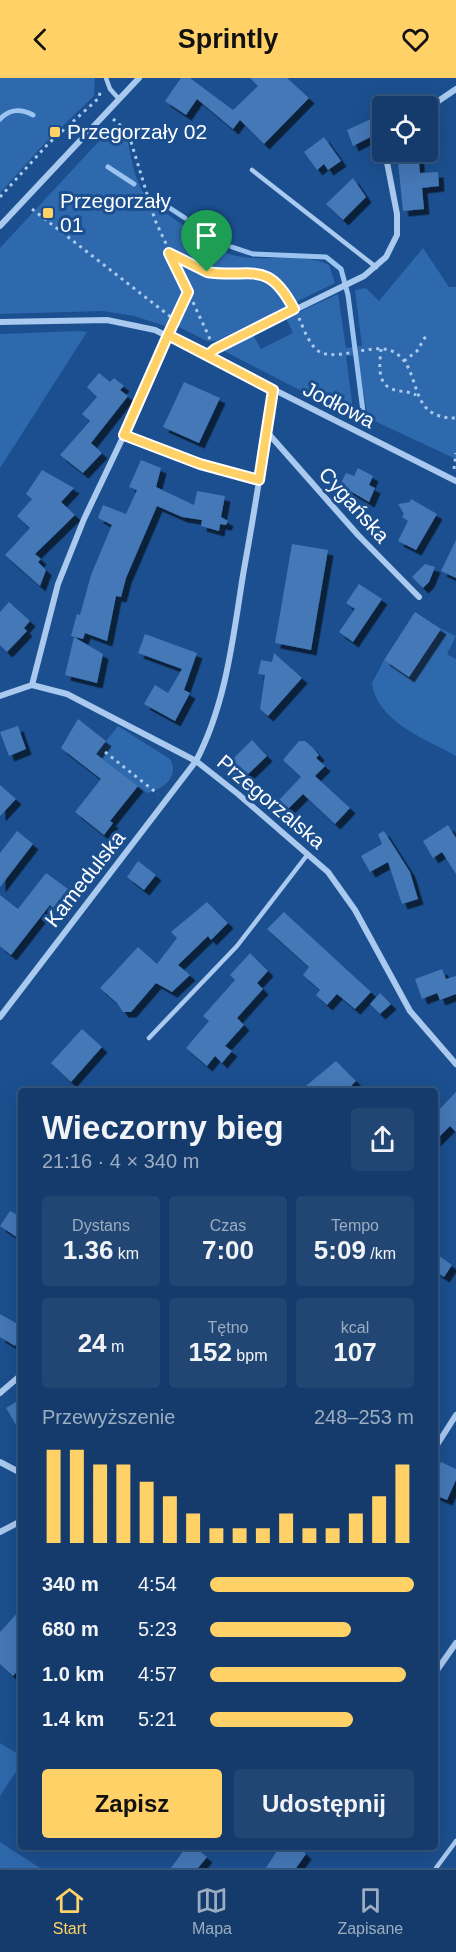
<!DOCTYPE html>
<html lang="pl">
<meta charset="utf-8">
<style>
:root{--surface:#143b6b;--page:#214673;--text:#f1f3f6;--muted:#9dadc1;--line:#33557e;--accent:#ffd166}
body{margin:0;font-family:Helvetica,sans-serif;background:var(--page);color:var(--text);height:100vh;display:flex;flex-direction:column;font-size:22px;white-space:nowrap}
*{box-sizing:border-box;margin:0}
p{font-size:20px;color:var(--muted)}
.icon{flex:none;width:33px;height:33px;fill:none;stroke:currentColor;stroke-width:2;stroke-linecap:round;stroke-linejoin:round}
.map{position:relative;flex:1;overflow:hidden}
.sheet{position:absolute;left:18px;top:1010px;width:420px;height:762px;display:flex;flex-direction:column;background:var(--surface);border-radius:6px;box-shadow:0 6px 24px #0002,0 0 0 2px var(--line)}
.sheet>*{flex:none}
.tools{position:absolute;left:372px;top:18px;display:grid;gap:12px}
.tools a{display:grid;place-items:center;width:66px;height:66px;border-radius:6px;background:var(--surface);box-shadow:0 6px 24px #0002,0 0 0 2px var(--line);font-size:30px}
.pin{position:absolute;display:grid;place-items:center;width:51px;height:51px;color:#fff;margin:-62px -26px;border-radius:50% 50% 50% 0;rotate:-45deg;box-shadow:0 0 6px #0007}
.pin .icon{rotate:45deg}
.round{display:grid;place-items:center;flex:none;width:63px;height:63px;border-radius:6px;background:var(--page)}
.summary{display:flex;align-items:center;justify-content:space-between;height:102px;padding:0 24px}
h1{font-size:33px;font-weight:800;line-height:45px}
.metrics{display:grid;grid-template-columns:repeat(3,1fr);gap:9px;height:102px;padding:6px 24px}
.metrics div{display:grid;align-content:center;border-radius:6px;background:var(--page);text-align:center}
.metrics b{font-size:26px;font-weight:800}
.metrics small{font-size:16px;font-weight:400}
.metrics p{font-size:16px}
.chart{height:168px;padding:12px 24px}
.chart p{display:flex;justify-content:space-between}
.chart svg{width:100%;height:108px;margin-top:6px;stroke:var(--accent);stroke-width:6}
.button{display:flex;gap:12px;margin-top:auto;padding:12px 24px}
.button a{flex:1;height:69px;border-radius:6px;background:var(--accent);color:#111;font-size:24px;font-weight:800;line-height:69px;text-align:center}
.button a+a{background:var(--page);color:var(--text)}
ul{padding:0 24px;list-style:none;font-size:20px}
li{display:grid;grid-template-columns:96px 72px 1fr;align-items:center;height:45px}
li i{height:15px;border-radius:8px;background:var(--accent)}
header{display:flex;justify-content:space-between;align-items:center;height:78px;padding:0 24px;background:var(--accent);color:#111;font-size:27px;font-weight:800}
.tab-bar{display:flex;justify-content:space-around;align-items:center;height:84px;border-top:2px solid var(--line);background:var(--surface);font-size:16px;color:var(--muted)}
.tab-bar a{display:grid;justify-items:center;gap:3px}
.tab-bar .on{color:var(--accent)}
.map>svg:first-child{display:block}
.green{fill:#2e69ad}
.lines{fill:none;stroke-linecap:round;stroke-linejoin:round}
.stream{stroke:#9cc4f0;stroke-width:5}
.building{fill:#4478b7;filter:url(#shadow)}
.path{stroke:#a9c9ee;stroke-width:3;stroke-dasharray:3 4.5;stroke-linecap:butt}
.lane{stroke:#a9c9ee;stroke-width:4.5}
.street{stroke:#a9c9ee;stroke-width:6}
.route-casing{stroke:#fff;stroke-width:12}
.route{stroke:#ffd166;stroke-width:8}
.poi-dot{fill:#ffd166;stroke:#1b4f8f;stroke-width:2}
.labels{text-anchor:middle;stroke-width:6;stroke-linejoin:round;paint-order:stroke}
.poi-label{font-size:21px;fill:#fff;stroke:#1b4f8f;text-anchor:start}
.street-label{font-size:21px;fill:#fff;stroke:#1b4f8f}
</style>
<header><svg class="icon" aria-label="back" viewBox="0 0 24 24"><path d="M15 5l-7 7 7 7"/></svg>Sprintly<svg class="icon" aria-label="heart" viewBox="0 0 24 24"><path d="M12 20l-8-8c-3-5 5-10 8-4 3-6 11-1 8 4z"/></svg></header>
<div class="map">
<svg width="456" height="1790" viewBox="0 0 456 1790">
<defs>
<filter id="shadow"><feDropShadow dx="5.5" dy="5.5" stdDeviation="0" flood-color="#0009"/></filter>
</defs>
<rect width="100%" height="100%" fill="#1b4f8f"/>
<path class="green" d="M0,0H95L94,18L44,66L0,115Z
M113,48L127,59C132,83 135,110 153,126C171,138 215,172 232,177C262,185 303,174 329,187L335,205L216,263H207L177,248H165L134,238L103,233L0,236V170Z
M423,170L449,209H456V381L368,340L357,277L346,278L354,340L224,273L253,257L261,271L293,255L286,240L338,216L346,270L362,268L355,212L366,210L379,223Z
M79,253L87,254L0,390V256Z
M441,551L456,558L447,576L456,581V678C426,661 377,644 372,605L384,582L409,599Z
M118,648L170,681C180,698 163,712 147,715L96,676Z
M0,1665L21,1678V1686L0,1718Z
M0,1764L40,1790H0Z"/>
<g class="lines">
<path class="stream" d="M0,41C10,31 20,30 33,37
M108,89L134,106
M159,123L185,140
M232,169L253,176L326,179L341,191L348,217L364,341"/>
</g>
<path class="building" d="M181,0H190L233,32L258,8L250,0H287L309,20L264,66L240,42L233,51L197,21L186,37L165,23Z
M382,36V53L353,68L347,52Z
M324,59L341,83L328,92L324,86L317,92L304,74Z
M397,74H418L420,95L438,94L439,108L422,110L424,131L403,133Z
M353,100L366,119L343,142L326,126Z
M99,295L110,304L114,300L124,308L120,312L128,318L91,365L102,375L83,395L60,377L90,343L82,336L97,319L87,309Z
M184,304L220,320L199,365L163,349Z
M141,382L161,390L156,409L194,427L197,413L225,418L221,439L228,443L226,447L220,446L219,453L201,448L202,442L182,439L157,428L126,500L121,519L116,518L107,563L85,555L83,561L71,558L77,536L80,537L91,497L112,447L98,440L103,427L126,436L137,412L129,409Z
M358,390L373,398L369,407L375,410L369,424L340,407L346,395L354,398Z
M42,392L74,410L61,424L75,437L35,476L41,481L38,484L46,492L40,508L5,477L30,450L17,438L32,421L26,416Z
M411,421L437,436L416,472L398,463L408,443L402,439L404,436L398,426L410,424Z
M456,462V500L441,493Z
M292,466L328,472L311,572L275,565Z
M425,486L435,489L429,504L423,510L412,499Z
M359,506L382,521L353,564L339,554L355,531L346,525Z
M9,524L30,543L24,550L27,553L7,574L0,567V534Z
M415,534L441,551L409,599L384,582Z
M145,556L197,575L184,612L190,615L175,643L144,626L155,607L168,615L182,591L138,575Z
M74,559L103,576L97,605L65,597Z
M274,575L302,600L268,638L260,631L265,597L258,596L261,582L272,584Z
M78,641L106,663L96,676L138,708L110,743L113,745L104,757L75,734L101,701L61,670Z
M18,648L26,671L9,678L0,654Z
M252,662L267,678L239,705L229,694L234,689L230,684Z
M299,663H305L312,669L319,677L316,680L325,688L315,698L350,730L335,746L303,716L288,731L279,722L301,699L283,682Z
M0,707L16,721L0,738Z
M448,747L456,760V796L442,774L433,780L423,763Z
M17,753L33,766L0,809V775Z
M384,753L410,794L418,821L402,826L388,784L370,794L361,778L382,766L378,756Z
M138,783L156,797L144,812L127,799Z
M46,795L68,811L53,830L50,827L11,877L0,868V817L18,831Z
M207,824L228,845L211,862L208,858L178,887L190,897L172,914L156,905L131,934H123L117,925L100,910L138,869L157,886L177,860L171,854Z
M284,834L371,914L355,931L337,916L327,927L316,917L320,912L303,897L309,889L267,851Z
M250,875L268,893L257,905L263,911L237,940L244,947L225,968L232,973L222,985L215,978L207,988L186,970L209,943L203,938L235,902L230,897Z
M442,891L446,901L456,898V916L440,922L437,915L422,921L415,901Z
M380,915L391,926L380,936L370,926Z
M82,951L102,969L71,1004L51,985Z
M336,983L356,1003L347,1012H301Z
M456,1014V1054L450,1048L435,1063V1036Z
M10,1133L21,1139V1162L0,1148Z
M435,1175L452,1187L444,1199L435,1193Z
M0,1236L21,1248V1258L15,1268L0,1259Z
M21,1321V1355L6,1330Z
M441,1384L456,1391V1402L447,1422L435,1417V1399Z
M21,1531V1589L13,1598L0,1586V1554Z
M193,1768L207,1779L198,1790H171L184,1772L187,1774Z
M280,1768H298L306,1776L296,1790H266Z"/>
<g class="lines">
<path class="path" d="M113,41L128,54L155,142L210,261
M0,119L48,66L99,20L100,14
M32,131L176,243L172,250
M169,175C181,182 193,191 207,194C242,203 268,180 290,223
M299,240C303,249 307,261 314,269C329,289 372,262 394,274C424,291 405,341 456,340
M176,243L188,214
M381,271C380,284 376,305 392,311C400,314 408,313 416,317
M404,283L417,273L427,256
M147,304L163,266
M454,391L456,375
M105,674L158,716"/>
<path class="lane" d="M106,0L110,11L119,21
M252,92L376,189
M124,357L144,313
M149,960L237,868L308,776
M436,1790L456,1763"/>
<path class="street" d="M428,30L456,11
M0,148L139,0
M0,244L107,242L155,252L456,403
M208,277L215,271L364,198L386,179L397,157V136L385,74
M267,354L358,457L419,519
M32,607L58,506L84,441L124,357L200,386L259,402
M0,618L32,607L67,616L196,683L238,716L328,794L355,832L410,933L456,986
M0,939L196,683C226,626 233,560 243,497C254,436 264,374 273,312
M0,1315L21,1297
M435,1370L456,1337
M0,1384L21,1395
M0,1454L21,1443
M435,1595L456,1565"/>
</g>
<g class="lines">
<g class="route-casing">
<path id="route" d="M207,194L169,175L188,214L168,257L273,312L259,402L200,386L124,357L168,257L208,277L215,271L294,231C267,180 252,201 207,194"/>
</g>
<use href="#route" class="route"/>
</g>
<g class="poi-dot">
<rect x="49" y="48" width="12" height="12" rx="3"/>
<rect x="42" y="129" width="12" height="12" rx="3"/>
</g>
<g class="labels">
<g class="poi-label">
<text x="67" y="61">Przegorzały 02</text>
<text x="60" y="130">Przegorzały<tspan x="60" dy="24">01</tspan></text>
</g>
<g class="street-label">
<text transform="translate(339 327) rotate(27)" y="7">Jodłowa</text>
<text transform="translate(354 427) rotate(48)" y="7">Cygańska</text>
<text transform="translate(271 724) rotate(40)" y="7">Przegorzalska</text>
<text transform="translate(85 801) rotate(-52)" y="7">Kamedulska</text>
</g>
</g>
</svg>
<div class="tools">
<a><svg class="icon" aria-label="locate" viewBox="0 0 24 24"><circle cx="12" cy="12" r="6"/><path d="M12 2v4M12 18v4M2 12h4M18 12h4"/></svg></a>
</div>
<div class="pin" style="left:207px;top:194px;background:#1e9e55"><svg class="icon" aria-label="arrive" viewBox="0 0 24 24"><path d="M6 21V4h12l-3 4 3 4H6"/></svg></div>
<section class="sheet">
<div class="summary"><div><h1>Wieczorny bieg</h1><p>21:16 · 4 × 340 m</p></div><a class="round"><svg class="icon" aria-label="share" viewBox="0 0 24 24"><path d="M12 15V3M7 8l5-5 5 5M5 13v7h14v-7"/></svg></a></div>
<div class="metrics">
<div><p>Dystans</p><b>1.36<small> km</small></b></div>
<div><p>Czas</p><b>7:00</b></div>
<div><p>Tempo</p><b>5:09<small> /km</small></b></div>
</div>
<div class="metrics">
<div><b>24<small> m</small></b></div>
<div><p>Tętno</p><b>152<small> bpm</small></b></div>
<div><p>kcal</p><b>107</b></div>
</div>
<div class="chart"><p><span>Przewyższenie</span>248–253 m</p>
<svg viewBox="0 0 160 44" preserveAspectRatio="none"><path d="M5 44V6M15 44V6M25 44V12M35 44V12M45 44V19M55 44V25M65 44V32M75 44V38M85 44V38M95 44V38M105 44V32M115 44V38M125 44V38M135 44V32M145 44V25M155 44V12"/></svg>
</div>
<ul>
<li><b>340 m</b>4:54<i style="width:100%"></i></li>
<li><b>680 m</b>5:23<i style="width:69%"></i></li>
<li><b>1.0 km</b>4:57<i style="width:96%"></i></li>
<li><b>1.4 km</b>5:21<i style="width:70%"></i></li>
</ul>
<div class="button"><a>Zapisz</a><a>Udostępnij</a></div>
</section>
</div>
<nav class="tab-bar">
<a class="on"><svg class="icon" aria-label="home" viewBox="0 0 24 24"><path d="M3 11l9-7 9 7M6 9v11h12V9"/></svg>Start</a>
<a><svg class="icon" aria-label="map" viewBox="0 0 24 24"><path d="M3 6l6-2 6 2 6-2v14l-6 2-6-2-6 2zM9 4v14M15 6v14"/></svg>Mapa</a>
<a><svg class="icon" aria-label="saved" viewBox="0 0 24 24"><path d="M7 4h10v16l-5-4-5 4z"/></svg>Zapisane</a>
</nav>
